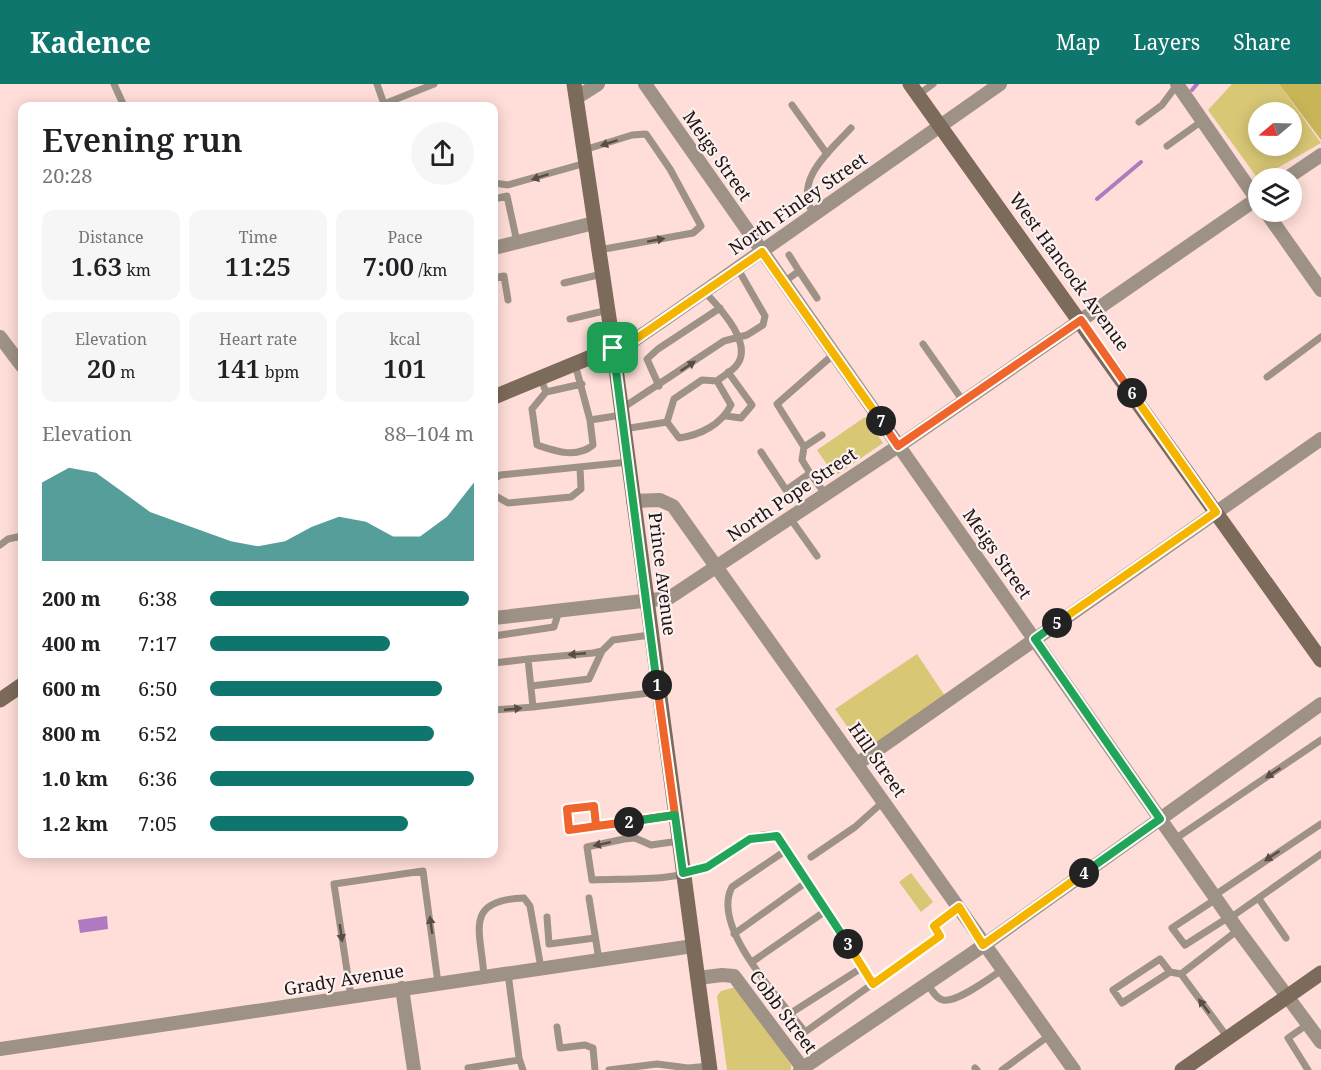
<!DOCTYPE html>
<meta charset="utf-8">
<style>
:root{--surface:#fff;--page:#f6f6f6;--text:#202124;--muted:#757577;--accent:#0f766e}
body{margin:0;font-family:"Noto Serif",serif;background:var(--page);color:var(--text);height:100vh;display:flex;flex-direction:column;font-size:22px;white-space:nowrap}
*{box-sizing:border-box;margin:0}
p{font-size:20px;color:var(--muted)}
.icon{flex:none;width:33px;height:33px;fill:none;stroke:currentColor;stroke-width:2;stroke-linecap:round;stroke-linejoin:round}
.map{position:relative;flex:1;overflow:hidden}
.side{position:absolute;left:18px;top:18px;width:480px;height:756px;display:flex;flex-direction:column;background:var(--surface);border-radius:12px;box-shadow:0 3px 15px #0003}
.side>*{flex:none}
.needle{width:39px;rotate:251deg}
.buttons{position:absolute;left:1248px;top:18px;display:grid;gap:12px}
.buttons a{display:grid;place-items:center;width:54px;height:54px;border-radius:50%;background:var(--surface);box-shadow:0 3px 15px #0003;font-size:30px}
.pin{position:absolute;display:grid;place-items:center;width:51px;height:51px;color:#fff;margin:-26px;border-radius:12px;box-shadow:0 3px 9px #0006}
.km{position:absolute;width:30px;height:30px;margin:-15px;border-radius:50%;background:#222;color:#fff;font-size:16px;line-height:30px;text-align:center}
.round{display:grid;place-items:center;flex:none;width:63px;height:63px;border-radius:32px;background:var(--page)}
.head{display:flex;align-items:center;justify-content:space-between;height:102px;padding:0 24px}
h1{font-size:33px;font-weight:600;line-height:45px}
.figures{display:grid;grid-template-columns:repeat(3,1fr);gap:9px;height:102px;padding:6px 24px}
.figures div{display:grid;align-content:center;border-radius:12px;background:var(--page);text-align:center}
.figures b{font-size:26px;font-weight:600}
.figures small{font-size:16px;font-weight:400}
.figures p{font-size:16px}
.chart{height:168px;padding:12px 24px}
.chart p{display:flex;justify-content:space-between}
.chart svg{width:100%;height:108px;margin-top:6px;fill:var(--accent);opacity:.7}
ul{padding:0 24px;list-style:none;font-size:20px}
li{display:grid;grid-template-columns:96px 72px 1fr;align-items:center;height:45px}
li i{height:15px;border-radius:8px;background:var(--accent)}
header{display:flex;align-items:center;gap:36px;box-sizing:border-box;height:84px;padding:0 30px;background:var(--accent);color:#fff}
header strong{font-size:28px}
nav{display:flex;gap:33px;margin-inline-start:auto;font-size:21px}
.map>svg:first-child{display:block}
.green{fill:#d8c775;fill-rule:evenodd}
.forest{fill:#c8b555}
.water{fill:#b07ac1}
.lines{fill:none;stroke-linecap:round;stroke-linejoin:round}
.stream{stroke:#b07ac1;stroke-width:4}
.lane{stroke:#9e9287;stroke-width:7}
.street{stroke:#9e9287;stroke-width:14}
.secondary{stroke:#7c6a5a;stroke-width:15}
.oneway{fill:#594c46}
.split-1-casing{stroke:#fff;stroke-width:12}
.split-2-casing{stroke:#fff;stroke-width:12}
.split-3-casing{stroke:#fff;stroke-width:12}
.split-4-casing{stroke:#fff;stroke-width:12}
.split-5-casing{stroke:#fff;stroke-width:12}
.split-6-casing{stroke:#fff;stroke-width:12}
.split-7-casing{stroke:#fff;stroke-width:12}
.split-8-casing{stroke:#fff;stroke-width:12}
.split-1{stroke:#22a559;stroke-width:8}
.split-2{stroke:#f0652b;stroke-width:8}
.split-3{stroke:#22a559;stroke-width:8}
.split-4{stroke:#f5b400;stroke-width:8}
.split-5{stroke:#22a559;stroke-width:8}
.split-6{stroke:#f5b400;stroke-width:8}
.split-7{stroke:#f0652b;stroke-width:8}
.split-8{stroke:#f5b400;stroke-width:8}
.labels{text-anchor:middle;stroke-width:4.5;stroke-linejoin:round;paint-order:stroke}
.street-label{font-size:18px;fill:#211311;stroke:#faf1f0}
</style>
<header>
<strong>Kadence</strong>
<nav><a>Map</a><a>Layers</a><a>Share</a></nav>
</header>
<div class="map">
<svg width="1321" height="986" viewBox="0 0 1321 986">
<rect width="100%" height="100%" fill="#ffddd8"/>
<path class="green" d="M1232,0H1279L1321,59L1258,95L1208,26ZM1258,28H1292V62H1258Z
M865,333L883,359L835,392L817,366Z
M917,570L945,612L865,668L835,625Z
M911,789L933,818L921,828L899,798Z
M736,903L791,981V986H727L717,912L721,907Z"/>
<path class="forest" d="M1279,0H1321V56Z"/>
<path class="water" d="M107,832L108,845L80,849L78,836Z"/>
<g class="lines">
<path class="stream" d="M1192,6L1197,0
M1097,115L1141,78"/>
<path class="lane" d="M114,0L124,22
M377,0L384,20
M918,11L933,0
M792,21L827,70
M385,22L384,20L434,0
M1139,38L1162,21L1177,1
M1167,62L1202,37
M584,66L632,51L646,50L670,85L701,142L693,149L599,166
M494,99L508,101L586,79
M494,115L507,112L517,158
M814,131C792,97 829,68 851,44
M789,171L799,187
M494,194L504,192L508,216
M784,198L799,187L817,214
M564,199L602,190
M705,208C719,223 755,260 736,282C731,288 723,292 717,297
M570,235L608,226
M923,260L963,317
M575,280L590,336
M540,293L546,308L532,325L537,361C555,367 576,375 593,361L590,336L622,331
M1267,293L1321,253
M702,296L717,297L731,321C721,341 700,351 679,354L667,338L674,315Z
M659,302L647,275L658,265L720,224
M546,308L582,300
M621,325L724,257L747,251L763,241L765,232L738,185
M726,332L741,334L752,321L728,288
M624,345L667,338
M822,351L804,363L777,320L834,270
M761,368L786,406L810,389L802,376L804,363
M810,389L825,410
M494,395L500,391L628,378
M494,411L508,419L571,413L581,405L580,383
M790,434L817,472
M0,461L8,455L22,452
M650,551L613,556L602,567L593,569L528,575L533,623L658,608
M494,552L554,543L559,527
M494,579L528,575
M531,602L589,595L602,567
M494,626L533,623
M596,742L594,722L567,725L569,746L675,731
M1175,755L1321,656
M679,757L651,761L635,754L624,755L587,763L592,796C628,794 673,798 707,783C730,773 749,745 777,751L788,765L732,803C710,844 782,917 805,948L940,852L934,841L959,823
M788,765L873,900
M811,773L855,743L884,717
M1215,811L1321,740
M589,814L599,876
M1216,815L1172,844L1185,861L1229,833
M1259,815L1286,854
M547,833L549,860L595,854
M1230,834L1321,770
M734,850L808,797
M752,878L827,826
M1170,888L1122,919L1113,906L1160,875L1170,888L1181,890L1238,846
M508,889L519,974L523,986
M1181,890L1228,954
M484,892C481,847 463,816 524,814L530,822L541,884
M927,899C931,905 936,915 943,916C957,919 990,894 1002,886
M351,913L334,800L423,787L438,899
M791,929L863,883
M1308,940L1288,954L1308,986
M557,943L560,964L585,961L593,964L595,986
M468,984L519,976
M975,984L977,986
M609,986L657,980L688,984L710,982
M1002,986L1050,951"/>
<path class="street" d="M645,0L1238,846L1321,958
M1177,0L1258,117
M576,14L598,0
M1287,94L1321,71
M1266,128L1321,206
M494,164L594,139
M0,253L22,282
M613,264L633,257L668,233L1000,0
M633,417L660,416L673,422L1074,986
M494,534L669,514L909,355L1258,114
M857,680L1321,355
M698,894L722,891L734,892L804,986
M402,904L414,986
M0,965L693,862
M800,986L974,868L1321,620"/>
<path class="secondary" d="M574,0L611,247L710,986
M910,0L1321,576
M494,313L613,264
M0,616L22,601
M1182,986L1321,889"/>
</g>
<defs><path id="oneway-solid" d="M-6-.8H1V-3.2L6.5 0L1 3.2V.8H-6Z" transform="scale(1.5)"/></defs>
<g class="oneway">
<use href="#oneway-solid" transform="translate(609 59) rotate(162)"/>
<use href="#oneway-solid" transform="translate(540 93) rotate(162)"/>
<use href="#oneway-solid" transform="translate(656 156) rotate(-10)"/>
<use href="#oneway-solid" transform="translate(688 282) rotate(-34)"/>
<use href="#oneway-solid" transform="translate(577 570) rotate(175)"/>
<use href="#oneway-solid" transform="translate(513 625) rotate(-6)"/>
<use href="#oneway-solid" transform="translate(1273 689) rotate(146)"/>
<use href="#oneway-solid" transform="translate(602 760) rotate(168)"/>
<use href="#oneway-solid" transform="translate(1272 772) rotate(146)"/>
<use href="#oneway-solid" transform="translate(431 841) rotate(-98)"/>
<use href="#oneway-solid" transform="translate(341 849) rotate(82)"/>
<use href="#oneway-solid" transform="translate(1204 922) rotate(-127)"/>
</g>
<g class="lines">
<g class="split-1-casing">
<path id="split-1" d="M613,264L657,601"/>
</g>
<g class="split-2-casing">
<path id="split-2" d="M629,738L596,742L594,722L567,725L569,746L675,731L657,601"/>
</g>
<g class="split-3-casing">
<path id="split-3" d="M629,738L675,731L683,789L707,783L750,755L777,752L848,860"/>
</g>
<g class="split-4-casing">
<path id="split-4" d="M848,860L873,900L940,852L934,842L959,823L983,861L1084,789"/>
</g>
<g class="split-5-casing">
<path id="split-5" d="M1057,539L1035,555L1160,735L1084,789"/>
</g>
<g class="split-6-casing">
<path id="split-6" d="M1057,539L1216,428L1132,309"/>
</g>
<g class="split-7-casing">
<path id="split-7" d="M881,337L898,362L1081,236L1132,309"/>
</g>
<g class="split-8-casing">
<path id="split-8" d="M613,264L633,257L762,168L881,337"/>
</g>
<use href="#split-1" class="split-1"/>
<use href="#split-2" class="split-2"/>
<use href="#split-3" class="split-3"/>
<use href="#split-4" class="split-4"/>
<use href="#split-5" class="split-5"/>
<use href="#split-6" class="split-6"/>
<use href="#split-7" class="split-7"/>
<use href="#split-8" class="split-8"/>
</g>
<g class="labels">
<g class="street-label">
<text transform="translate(717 72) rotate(55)" y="6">Meigs Street</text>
<text transform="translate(798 120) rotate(-35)" y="6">North Finley Street</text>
<text transform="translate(1069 188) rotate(54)" y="6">West Hancock Avenue</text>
<text transform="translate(792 411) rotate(-34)" y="6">North Pope Street</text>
<text transform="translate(997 470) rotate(55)" y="6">Meigs Street</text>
<text transform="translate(662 490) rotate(83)" y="6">Prince Avenue</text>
<text transform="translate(877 676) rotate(55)" y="6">Hill Street</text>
<text transform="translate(344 896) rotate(-9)" y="6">Grady Avenue</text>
<text transform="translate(783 928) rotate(53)" y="6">Cobb Street</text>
</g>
</g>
</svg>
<div class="buttons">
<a><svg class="needle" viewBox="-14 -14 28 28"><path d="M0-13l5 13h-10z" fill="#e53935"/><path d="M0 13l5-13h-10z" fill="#757577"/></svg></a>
<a><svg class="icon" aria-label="layers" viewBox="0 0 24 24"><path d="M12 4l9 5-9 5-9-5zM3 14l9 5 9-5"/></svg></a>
</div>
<div class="pin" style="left:613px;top:264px;background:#1e9e55"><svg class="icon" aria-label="arrive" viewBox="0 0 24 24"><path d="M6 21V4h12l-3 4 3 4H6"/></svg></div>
<b class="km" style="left:657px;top:601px">1</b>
<b class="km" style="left:629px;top:738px">2</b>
<b class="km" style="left:848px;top:860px">3</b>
<b class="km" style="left:1084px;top:789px">4</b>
<b class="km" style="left:1057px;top:539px">5</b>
<b class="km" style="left:1132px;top:309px">6</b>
<b class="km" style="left:881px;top:337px">7</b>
<section class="side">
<div class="head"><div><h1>Evening run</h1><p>20:28</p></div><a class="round"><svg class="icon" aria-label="share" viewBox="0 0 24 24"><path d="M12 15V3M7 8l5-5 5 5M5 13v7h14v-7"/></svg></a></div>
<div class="figures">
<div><p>Distance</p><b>1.63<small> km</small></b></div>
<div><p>Time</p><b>11:25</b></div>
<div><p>Pace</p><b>7:00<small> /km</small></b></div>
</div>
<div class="figures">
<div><p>Elevation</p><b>20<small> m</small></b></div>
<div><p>Heart rate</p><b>141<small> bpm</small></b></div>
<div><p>kcal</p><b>101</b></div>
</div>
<div class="chart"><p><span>Elevation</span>88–104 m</p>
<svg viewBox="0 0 160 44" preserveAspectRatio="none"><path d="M0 44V12L10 6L20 8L30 16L40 24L50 28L60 32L70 36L80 38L90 36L100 30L110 26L120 28L130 34L140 34L150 26L160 12V44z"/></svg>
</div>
<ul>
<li><b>200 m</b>6:38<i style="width:98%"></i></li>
<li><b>400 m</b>7:17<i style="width:68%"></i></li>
<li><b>600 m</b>6:50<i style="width:88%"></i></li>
<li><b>800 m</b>6:52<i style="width:85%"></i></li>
<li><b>1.0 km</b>6:36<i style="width:100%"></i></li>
<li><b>1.2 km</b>7:05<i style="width:75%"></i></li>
</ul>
</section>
</div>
